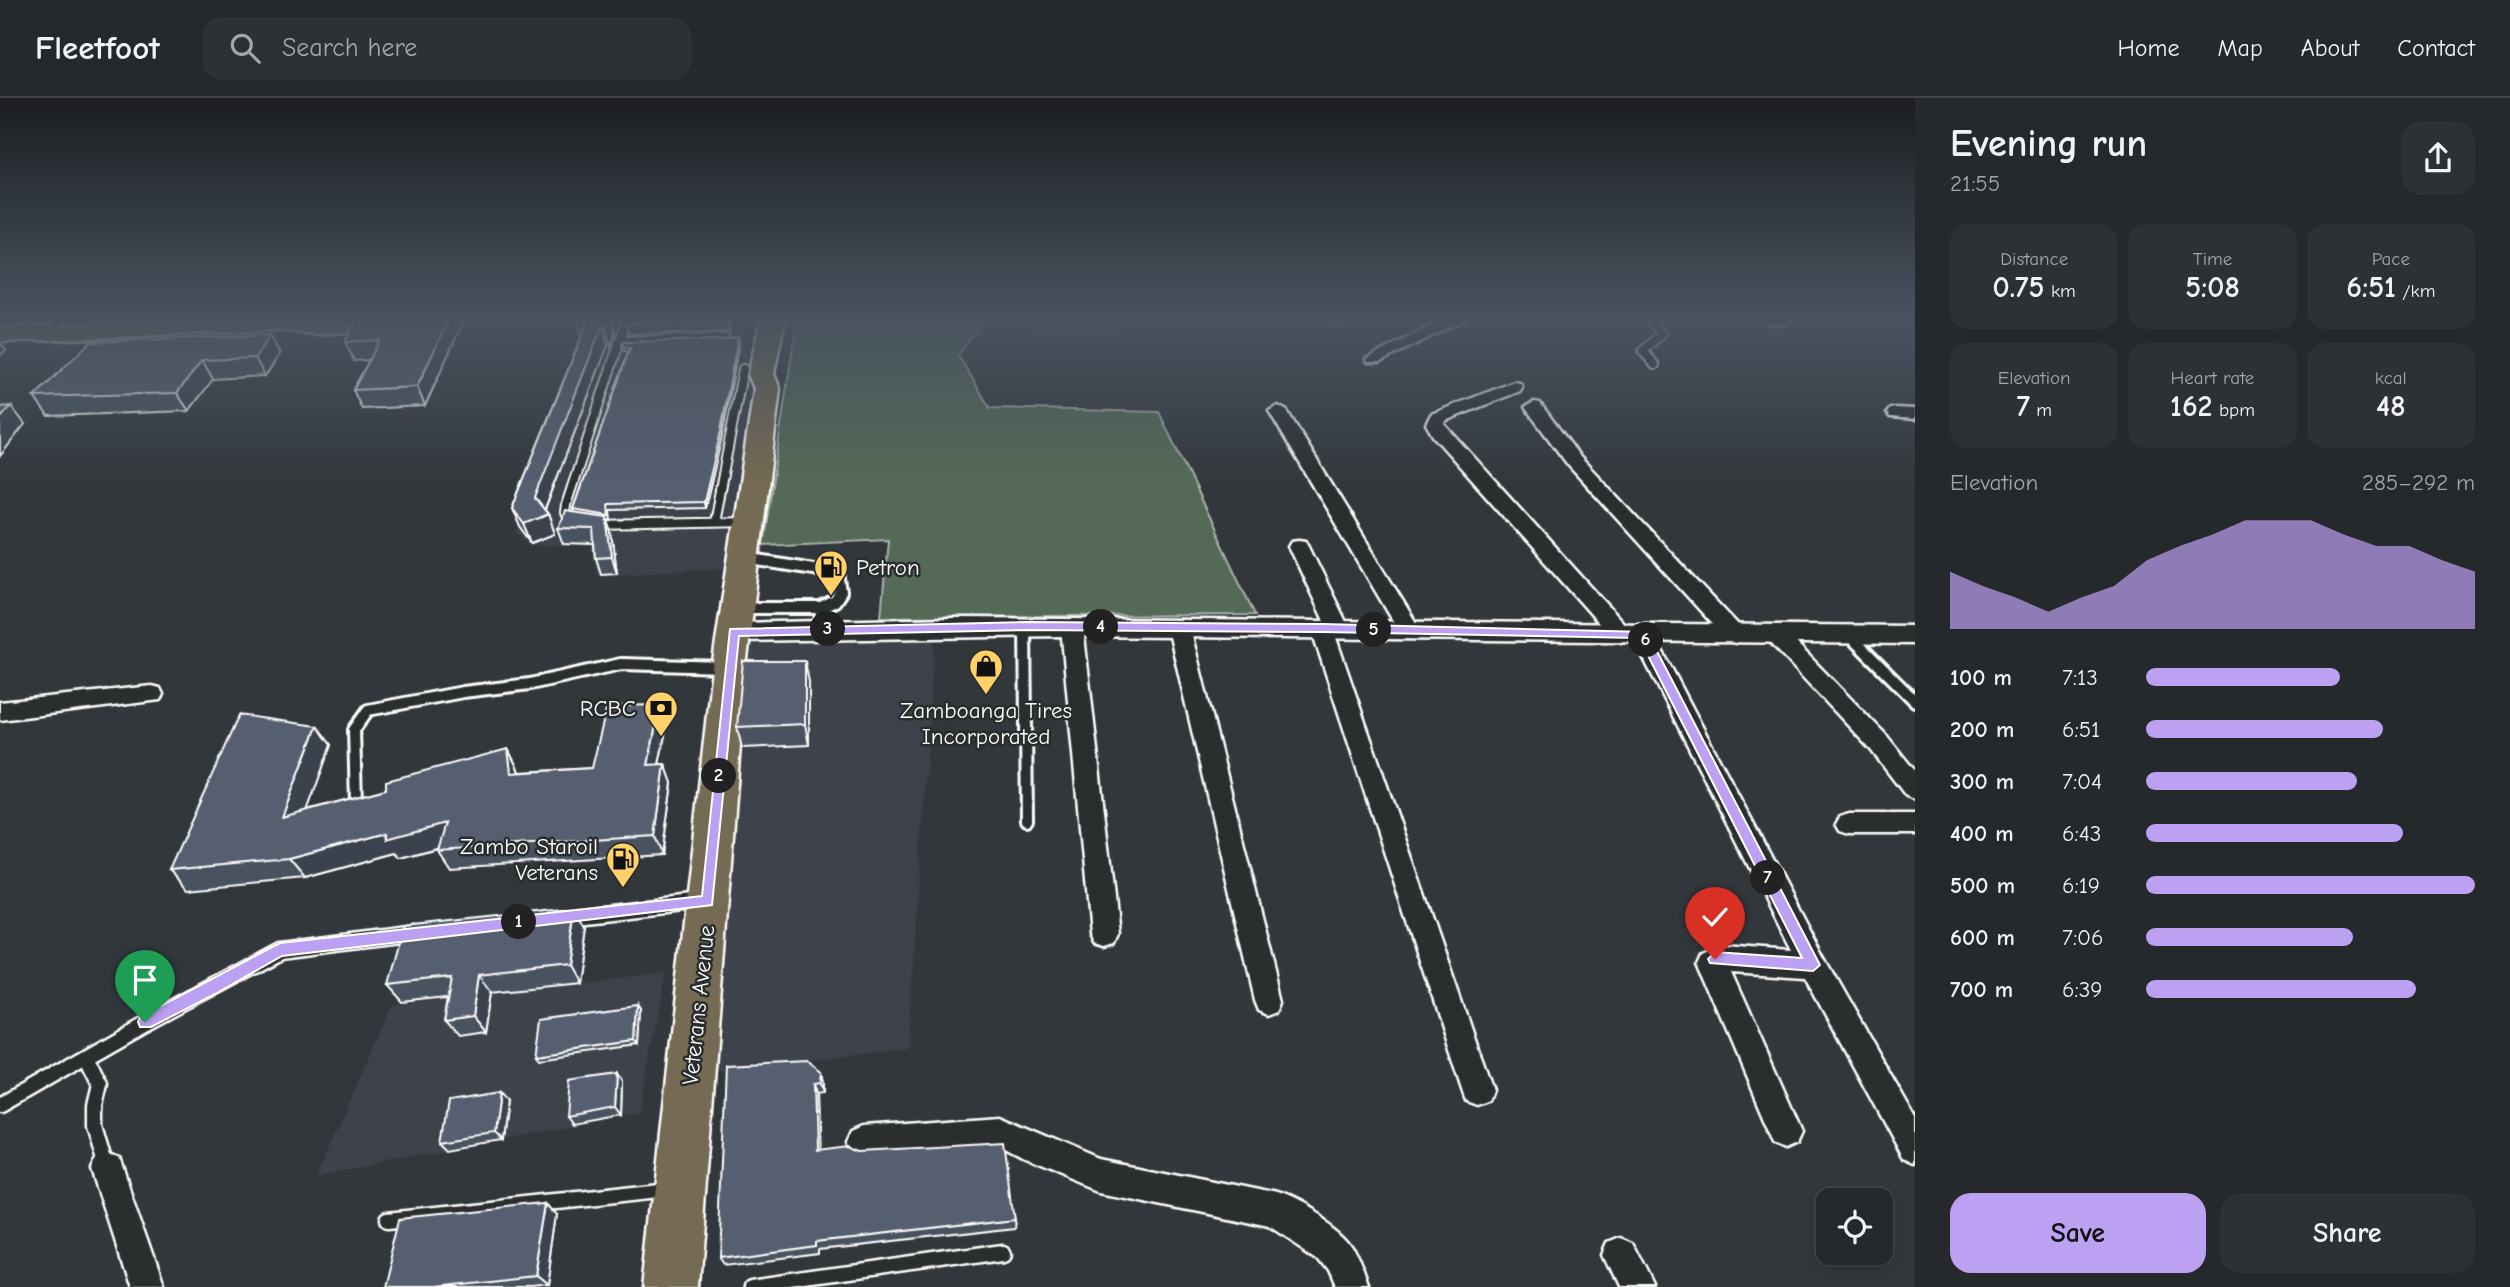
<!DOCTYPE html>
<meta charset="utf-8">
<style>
:root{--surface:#26292c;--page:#2e3134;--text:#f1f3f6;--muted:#a4a6a9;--line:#424548;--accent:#bca0f2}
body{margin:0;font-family:"Comic Neue",sans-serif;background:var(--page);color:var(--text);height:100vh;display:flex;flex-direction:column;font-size:26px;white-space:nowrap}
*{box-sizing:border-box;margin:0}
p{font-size:23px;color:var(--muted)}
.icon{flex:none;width:38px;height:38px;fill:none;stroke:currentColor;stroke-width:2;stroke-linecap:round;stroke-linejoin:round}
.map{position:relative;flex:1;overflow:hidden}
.details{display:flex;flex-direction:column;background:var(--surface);width:595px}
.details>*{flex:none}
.fabs{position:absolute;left:1816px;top:1090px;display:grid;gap:14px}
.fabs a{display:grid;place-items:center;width:77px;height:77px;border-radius:14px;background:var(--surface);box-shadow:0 4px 10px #0003,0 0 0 2px var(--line);font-size:35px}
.pin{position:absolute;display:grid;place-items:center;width:60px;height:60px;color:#fff;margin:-72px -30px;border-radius:50% 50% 50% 0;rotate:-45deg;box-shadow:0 0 7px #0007}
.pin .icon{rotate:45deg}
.km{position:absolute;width:35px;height:35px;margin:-18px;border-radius:50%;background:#222;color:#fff;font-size:19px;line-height:35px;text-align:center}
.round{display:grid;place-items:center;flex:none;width:74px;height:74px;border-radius:21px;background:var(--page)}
.overview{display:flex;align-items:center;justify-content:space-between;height:119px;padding:0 35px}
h1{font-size:38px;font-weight:700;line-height:52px}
.stats{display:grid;grid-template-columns:repeat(3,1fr);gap:10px;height:119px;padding:7px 35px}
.stats div{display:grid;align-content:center;border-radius:18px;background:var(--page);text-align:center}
.stats b{font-size:30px;font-weight:700}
.stats small{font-size:19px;font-weight:400}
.stats p{font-size:19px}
.chart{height:196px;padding:14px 35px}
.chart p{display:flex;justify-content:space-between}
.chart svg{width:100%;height:126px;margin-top:7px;fill:var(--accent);opacity:.7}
.button{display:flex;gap:14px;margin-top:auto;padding:14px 35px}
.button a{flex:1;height:80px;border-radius:21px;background:var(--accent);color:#111;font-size:28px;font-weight:700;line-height:80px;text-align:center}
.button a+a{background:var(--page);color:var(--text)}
ul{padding:0 35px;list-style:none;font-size:23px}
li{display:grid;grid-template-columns:112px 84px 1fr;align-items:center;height:52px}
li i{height:18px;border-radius:9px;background:var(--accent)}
header{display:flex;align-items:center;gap:42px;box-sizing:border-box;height:98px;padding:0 35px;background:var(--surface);border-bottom:2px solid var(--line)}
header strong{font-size:33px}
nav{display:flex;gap:38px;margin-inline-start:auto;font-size:24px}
.search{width:490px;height:63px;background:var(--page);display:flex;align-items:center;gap:18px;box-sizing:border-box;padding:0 24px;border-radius:21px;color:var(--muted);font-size:26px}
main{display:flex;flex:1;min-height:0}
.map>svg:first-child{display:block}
.built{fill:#3c434b}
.green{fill:#546a56;stroke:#aab4aa;stroke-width:2}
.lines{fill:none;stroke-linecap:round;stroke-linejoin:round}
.service-far2-casing{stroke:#fff;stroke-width:12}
.service-far1-casing{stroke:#fff;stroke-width:16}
.service-casing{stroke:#fff;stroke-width:19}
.minor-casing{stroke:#fff;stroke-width:5}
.tertiary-casing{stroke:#fff;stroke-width:5}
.primary-casing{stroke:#fff;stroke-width:5}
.service-far2{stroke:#2a2d2e;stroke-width:8}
.service-far1{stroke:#2a2d2e;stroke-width:10}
.service{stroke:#2a2d2e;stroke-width:14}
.minor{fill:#2a2d2e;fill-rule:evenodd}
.tertiary{fill:#2a2d2e;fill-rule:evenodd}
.primary{fill:#746b52;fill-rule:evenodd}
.wall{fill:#48525f;stroke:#fff;stroke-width:2}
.shaded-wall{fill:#3b424e;stroke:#fff;stroke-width:2}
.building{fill:#545f6f;stroke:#fff;stroke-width:2}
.route{fill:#bca0f2;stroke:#fff;stroke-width:2}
.labels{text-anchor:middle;stroke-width:5;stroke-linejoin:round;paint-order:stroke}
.poi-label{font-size:23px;fill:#fff;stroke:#2a2d2e;text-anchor:end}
.street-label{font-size:23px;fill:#fff;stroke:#2a2d2e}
</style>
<header>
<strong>Fleetfoot</strong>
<div class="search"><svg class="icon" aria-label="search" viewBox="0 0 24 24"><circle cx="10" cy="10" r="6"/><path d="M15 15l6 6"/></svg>Search here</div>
<nav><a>Home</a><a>Map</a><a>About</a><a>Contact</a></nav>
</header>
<main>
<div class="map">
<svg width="1915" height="1189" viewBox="0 0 1915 1189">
<rect width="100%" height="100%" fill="#32373b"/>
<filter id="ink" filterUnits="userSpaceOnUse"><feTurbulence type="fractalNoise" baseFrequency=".0143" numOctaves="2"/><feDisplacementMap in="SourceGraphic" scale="14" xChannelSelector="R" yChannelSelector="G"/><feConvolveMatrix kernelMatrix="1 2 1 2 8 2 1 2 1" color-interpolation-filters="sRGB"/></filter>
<g filter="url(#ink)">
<path class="built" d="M587,221H717L733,231L751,255L754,267L726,470L597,477L592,449L532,447L516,435L581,270Z
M1038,221H1123L1119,242L1033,235Z
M935,538L908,950L712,974L747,547L750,541Z
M666,875L639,1015L316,1078L392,907Z"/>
<path class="green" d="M797,221H985L958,257L990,310L1159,314L1255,517L881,519L888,441L763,447Z"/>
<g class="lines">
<g class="service-far2-casing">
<path id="service-far2" d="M1650,221L1661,236L1643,253L1655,267
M56,226L60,221
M620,243L724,241
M570,423L565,415L566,407L627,221
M714,424L743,271
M596,427L748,424
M747,460L763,463"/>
</g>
<g class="service-far1-casing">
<path id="service-far1" d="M752,461L838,475L841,494L835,503L821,510L820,531
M740,510H821
M1025,528L1027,722
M1848,536L1915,603
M356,705L354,632L368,612L463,594L530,586L621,566L725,569"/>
</g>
<g class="service-casing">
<path id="service" d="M566,819L699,804
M86,958L100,986L95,1007V1027L107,1068
M0,1007L145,924L280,852L414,835
M389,1121L668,1091
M750,1189L1003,1153"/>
</g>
<g class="minor-casing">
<path id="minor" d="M1348,221L1338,227L1330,222L1331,221Z
M1445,221H1466L1380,264H1368L1366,261Z
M1763,221H1792C1786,228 1769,228 1763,221Z
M1514,284L1520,285L1522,289L1520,293L1445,323L1444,326L1629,531L1632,536L1629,541L1621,544L1613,541L1433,338L1426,326L1431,316Z
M1534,304L1540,305L1580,359L1743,532L1746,537L1743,542L1735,545L1727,542L1568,367L1525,309Z
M1278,308L1287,313L1418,528L1421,533L1418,538L1410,541L1402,538L1269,313Z
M1896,310L1915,311V321L1890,319L1887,315L1890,311Z
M1299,442L1306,443L1309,448L1349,530L1346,535L1335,537L1492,992L1488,1003L1477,1007L1466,1003L1462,992L1311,530L1314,525L1324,523L1289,448L1292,443Z
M1072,521L1080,524L1083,529L1118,836L1114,845L1104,848L1094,845L1090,836L1061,529L1064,524Z
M1179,522L1187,525L1190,530L1283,902L1279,912L1269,916L1259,912L1255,902L1168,530L1171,525Z
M1775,528L1783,531L1887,638L1915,673V701L1906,698L1871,652L1767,541L1764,536L1767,531Z
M1643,529L1651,532L1654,537L1823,858L1915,1020V1067L1904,1062L1805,879L1731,874L1802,1033L1797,1044L1786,1049L1775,1044L1699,864L1703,855L1722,847L1791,852L1632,537L1635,532Z
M152,588L160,590L163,596L160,602L0,622V604Z
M1849,716H1915V736H1849L1840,733L1836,726L1840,719Z
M1000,1018L1101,1061L1276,1097C1298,1105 1340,1129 1352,1149C1359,1161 1364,1176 1369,1189H1335L1328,1173L1318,1160L1270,1128L1101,1093L1025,1062L1004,1051L864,1060L853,1055L848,1044L853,1033L864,1028Z
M108,1055L119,1060L164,1189H130L92,1071L97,1060Z
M1621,1140L1633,1145L1655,1189H1619L1604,1157L1609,1145Z"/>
</g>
<g class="tertiary-casing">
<path id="tertiary" d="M955,520L1915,528V546L1066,538L734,543L725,541L721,534L725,527L734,525Z"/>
</g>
<g class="primary-casing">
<path id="primary" d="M200,221H459L455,226L447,228L316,236L276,232L0,244V230Z
M761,221H785L774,276L780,291L746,570L698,1189H644L712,570L754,291L748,276Z"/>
</g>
<use href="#service-far2" class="service-far2"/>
<use href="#service-far1" class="service-far1"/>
<use href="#service" class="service"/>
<use href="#minor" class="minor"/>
<use href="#tertiary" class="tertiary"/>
<use href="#primary" class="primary"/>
</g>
<path class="wall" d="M577,221H612L615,235L611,248L608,247L545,412L548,416L555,436L532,445L520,429L512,410L582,237Z
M728,221L730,231L729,237L724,234L629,236L626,226Z
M463,224L425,308L362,311L353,292L369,262L354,263L345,244Z
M270,237L280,256L265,278L213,281L189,313L48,318L34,299Z
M738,239L739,244L722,338L705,410L610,412L611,422L608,421L612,435L617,475L601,476L596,460L595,447L564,446L558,430L574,414L573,411L628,254L624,253L622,248L723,242Z
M809,584V647L742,650L737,629Z
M660,607L667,627L659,666H665L672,685L662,757L449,770L437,752V750L401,760L397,755L305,780L188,791L169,772L317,628L331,647L307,712L386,691L508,651L518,671L519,674L592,670Z
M584,828L576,885L492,894L486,934L458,938L444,922L448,899L402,904L387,887Z
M641,913L639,947L539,961L536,957Z
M807,963L821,974L823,985V995L816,996L817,1051L1015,1120L1014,1129L820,1151V1155L723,1167L718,1160Z
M622,984L621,1017L572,1026L566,1018Z
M506,1003L501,1042L450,1051L442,1043Z
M557,1116L547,1187L530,1189H383Z"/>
<path class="shaded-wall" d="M449,221H462L463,224L425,308L417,289Z
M609,221H612L615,235L611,248L606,230Z
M728,221L730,231L729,237L727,227Z
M602,228L608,247L542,419L548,416L555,436L532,445L524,426Z
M270,237L280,256L265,278L255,260Z
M738,239L739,244L722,338L705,410L704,404Z
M0,244L6,252L0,258Z
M202,262L213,281L189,313L177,295Z
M11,308L25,326L0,358V321Z
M607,419L612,435L617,475L612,459Z
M805,563L809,584V647L805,626Z
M660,607L667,627L655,686L648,667Z
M317,628L331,647L298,738L282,719Z
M508,651L518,671L521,694L511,675Z
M665,666L672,685L662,757L655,738Z
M445,725L457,744L401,760L397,755L305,780L289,761L387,735Z
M574,810L584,828L576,885L566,867Z
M479,877L492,894L486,934L473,918Z
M638,908L641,913L639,947L636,943Z
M821,974L823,985V995L820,985Z
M617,976L622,984L621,1017L615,1009Z
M813,986L816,996L818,1061L815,1052Z
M499,995L506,1003L501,1042L494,1035Z
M548,1105L557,1116L547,1187L536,1178Z"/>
<path class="building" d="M357,221H449L417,289L353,292L380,242L345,244Z
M583,221H609L606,230L602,228L535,400L548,416L524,426L512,410L588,223Z
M728,221L727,227L722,224L626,226L636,225L637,222Z
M270,237L255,260L202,262L177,295L34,299L90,244Z
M738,239L721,333L704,404L608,406L609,417L573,411L630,250L622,248L623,244L723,242Z
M11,308L0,321V309Z
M565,413L607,419L612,459L596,460L594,431L558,430Z
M743,563H805V626L737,629Z
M660,607L648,667L665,666L655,738L437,752L445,725L387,741V735L289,761L169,772L239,617L317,628L282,719L386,691V683L508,651L511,675L592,670L607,608Z
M574,810L566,867L479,877L473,918L444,922L452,880L387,887L403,828Z
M638,908L636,943L536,957L541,921Z
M807,963L821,974L820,985L813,986L815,1052L850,1048L862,1053L1005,1045L1015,1120L817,1143V1147L718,1160L726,967Z
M617,976L615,1009L566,1018L569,983Z
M499,995L494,1035L442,1043L449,1003Z
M548,1105L536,1178L433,1189H383L400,1120Z"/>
</g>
<linearGradient id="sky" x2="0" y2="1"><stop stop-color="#1c1e20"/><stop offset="0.57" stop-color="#495360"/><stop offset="1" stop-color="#495360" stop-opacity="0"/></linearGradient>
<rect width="1915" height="388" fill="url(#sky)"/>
<path class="route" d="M1026,524L1322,526L1647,534L1820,867L1813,873L1710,865L1708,861L1715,854L1802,860L1639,540L1322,534L1026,532L739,538L712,807L282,858L215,896L151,929H140L138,924L140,919L280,845L702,798L730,531Z"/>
<defs>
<g id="fuel-pin" transform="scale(1.75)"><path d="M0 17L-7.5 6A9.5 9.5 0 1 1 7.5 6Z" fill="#ffd166" stroke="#2a2d2e"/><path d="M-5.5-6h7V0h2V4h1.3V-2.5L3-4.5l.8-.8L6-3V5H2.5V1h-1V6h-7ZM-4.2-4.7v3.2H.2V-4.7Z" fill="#111"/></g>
<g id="shop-pin" transform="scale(1.75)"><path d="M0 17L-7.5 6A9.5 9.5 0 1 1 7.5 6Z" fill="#ffd166" stroke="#2a2d2e"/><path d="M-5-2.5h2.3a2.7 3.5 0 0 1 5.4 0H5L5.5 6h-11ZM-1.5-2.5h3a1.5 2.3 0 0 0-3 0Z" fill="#111"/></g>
<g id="bank-pin" transform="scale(1.75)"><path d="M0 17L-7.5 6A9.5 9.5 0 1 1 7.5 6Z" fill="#ffd166" stroke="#2a2d2e"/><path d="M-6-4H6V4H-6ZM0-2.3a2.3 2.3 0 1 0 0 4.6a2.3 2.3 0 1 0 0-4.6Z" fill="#111"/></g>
</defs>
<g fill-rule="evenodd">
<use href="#fuel-pin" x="831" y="469"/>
<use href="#shop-pin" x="986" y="568"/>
<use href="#bank-pin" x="661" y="610"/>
<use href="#fuel-pin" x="623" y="761"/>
</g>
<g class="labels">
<g class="poi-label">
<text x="856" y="477" text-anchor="start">Petron</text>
<text x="636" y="618">RCBC</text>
<text x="986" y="620" text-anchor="middle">Zamboanga Tires<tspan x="986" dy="26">Incorporated</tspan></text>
<text x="598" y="756">Zambo Staroil<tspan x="598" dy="26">Veterans</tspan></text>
</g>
<g class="street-label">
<text transform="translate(698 907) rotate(-84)" y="8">Veterans Avenue</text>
</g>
</g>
</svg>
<div class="fabs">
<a><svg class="icon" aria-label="locate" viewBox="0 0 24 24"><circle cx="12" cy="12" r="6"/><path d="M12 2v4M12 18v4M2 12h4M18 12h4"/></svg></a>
</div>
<div class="pin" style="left:145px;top:924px;background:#1e9e55"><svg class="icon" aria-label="arrive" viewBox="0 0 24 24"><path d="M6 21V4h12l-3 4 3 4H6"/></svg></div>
<div class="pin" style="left:1715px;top:861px;background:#d93025"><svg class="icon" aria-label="check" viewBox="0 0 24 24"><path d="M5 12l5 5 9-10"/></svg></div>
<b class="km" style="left:519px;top:824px">1</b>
<b class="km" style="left:719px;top:678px">2</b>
<b class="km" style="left:828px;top:531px">3</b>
<b class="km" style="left:1101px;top:529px">4</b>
<b class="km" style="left:1374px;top:532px">5</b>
<b class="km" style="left:1646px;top:542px">6</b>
<b class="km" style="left:1768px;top:780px">7</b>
</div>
<section class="details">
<div class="overview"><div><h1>Evening run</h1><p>21:55</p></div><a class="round"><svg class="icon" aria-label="share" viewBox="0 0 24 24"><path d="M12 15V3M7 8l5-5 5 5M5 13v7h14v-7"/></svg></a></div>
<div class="stats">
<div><p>Distance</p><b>0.75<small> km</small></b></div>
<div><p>Time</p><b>5:08</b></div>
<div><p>Pace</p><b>6:51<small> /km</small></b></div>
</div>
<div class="stats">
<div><p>Elevation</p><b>7<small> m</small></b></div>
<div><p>Heart rate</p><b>162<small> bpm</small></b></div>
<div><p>kcal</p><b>48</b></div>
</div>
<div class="chart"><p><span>Elevation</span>285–292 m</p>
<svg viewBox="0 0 160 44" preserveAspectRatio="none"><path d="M0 44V24L10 29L20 33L30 38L40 33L50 29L60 20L70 15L80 11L90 6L100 6L110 6L120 11L130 15L140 15L150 20L160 24V44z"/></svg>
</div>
<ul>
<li><b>100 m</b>7:13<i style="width:59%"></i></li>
<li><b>200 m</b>6:51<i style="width:72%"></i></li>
<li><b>300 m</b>7:04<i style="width:64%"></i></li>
<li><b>400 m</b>6:43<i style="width:78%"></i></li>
<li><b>500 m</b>6:19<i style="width:100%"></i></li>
<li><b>600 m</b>7:06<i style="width:63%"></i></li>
<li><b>700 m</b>6:39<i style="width:82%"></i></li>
</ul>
<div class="button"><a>Save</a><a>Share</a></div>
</section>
</main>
